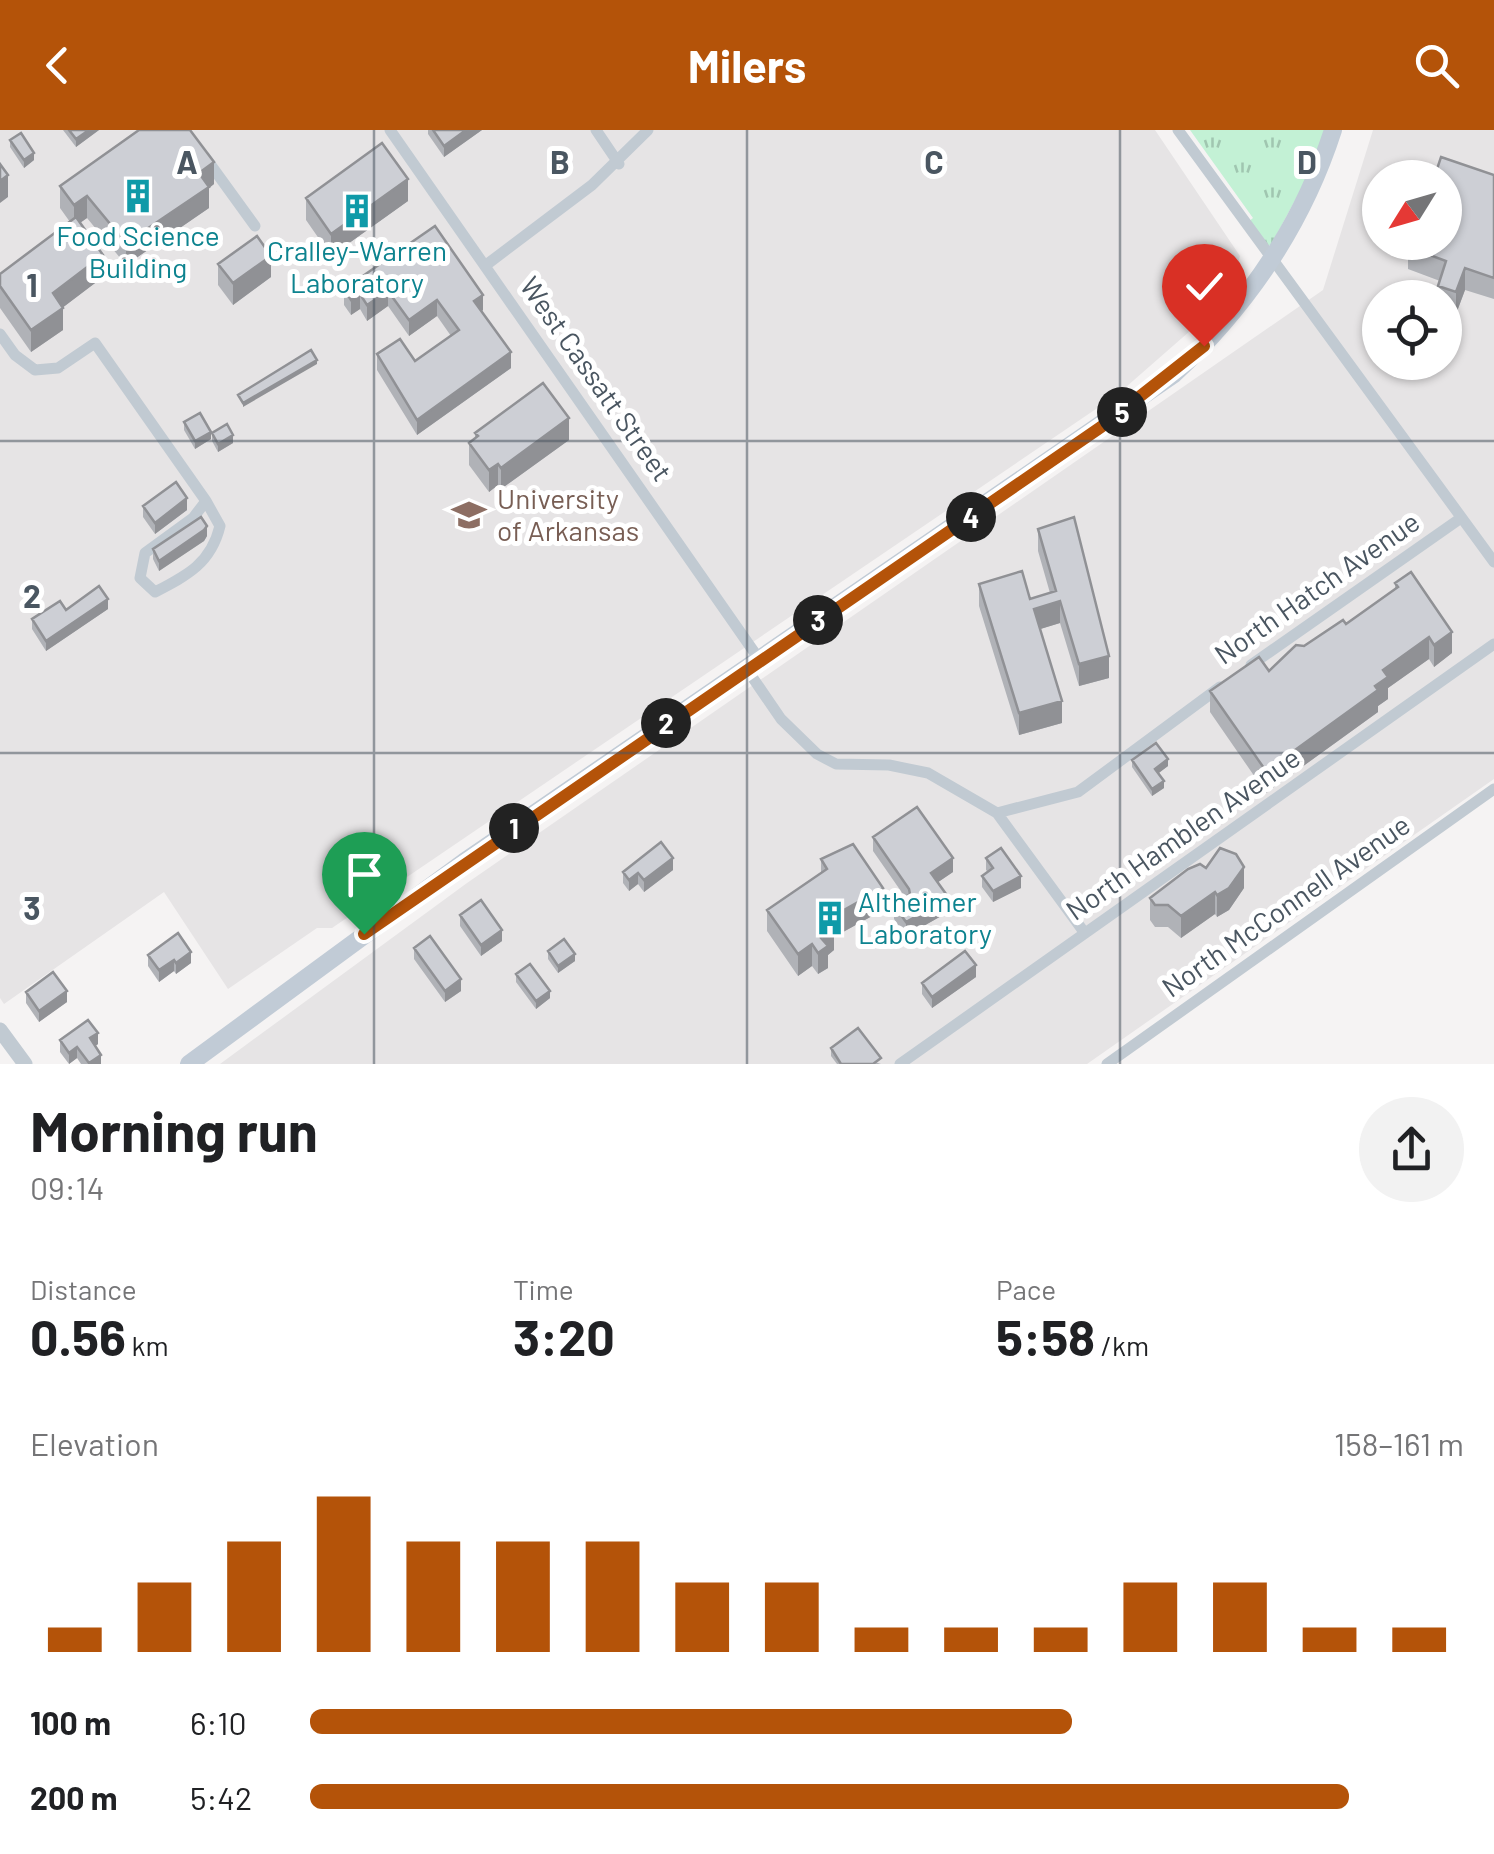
<!DOCTYPE html>
<meta charset="utf-8">
<style>
:root{--surface:#fff;--page:#f2f2f2;--text:#202124;--muted:#757577;--accent:#b45309}
body{margin:0;font-family:Barlow,sans-serif;background:var(--page);color:var(--text);height:100vh;display:flex;flex-direction:column;font-size:38px;white-space:nowrap}
*{box-sizing:border-box;margin:0}
p{font-size:32px;color:var(--muted)}
.icon{flex:none;width:55px;height:55px;fill:none;stroke:currentColor;stroke-width:2;stroke-linecap:round;stroke-linejoin:round}
.map{position:relative;height:934px;overflow:hidden}
.side{display:flex;flex-direction:column;background:var(--surface);flex:1}
.side>*{flex:none}
.needle{width:65px;rotate:233deg}
.buttons{position:absolute;left:1362px;top:30px;display:grid;gap:20px}
.buttons a{display:grid;place-items:center;width:100px;height:100px;border-radius:50%;background:var(--surface);box-shadow:0 2px 8px #0004;font-size:50px}
.pin{position:absolute;display:grid;place-items:center;width:85px;height:85px;color:#fff;margin:-102px -42px;border-radius:50% 50% 50% 0;rotate:-45deg;box-shadow:0 0 10px #0007}
.pin .icon{rotate:45deg}
.km{position:absolute;width:50px;height:50px;margin:-25px;border-radius:50%;background:#222;color:#fff;font-size:28px;line-height:50px;text-align:center}
.round{display:grid;place-items:center;flex:none;width:105px;height:105px;border-radius:52px;background:var(--page)}
.head{display:flex;align-items:center;justify-content:space-between;height:170px;padding:0 30px}
h1{font-size:55px;font-weight:700;line-height:75px}
.figures{display:grid;grid-template-columns:repeat(3,1fr);gap:15px;height:170px;padding:10px 30px}
.figures div{display:grid;align-content:center}
.figures b{font-size:50px;font-weight:700}
.figures small{font-size:28px;font-weight:400}
.figures p{font-size:28px}
.chart{height:280px;padding:20px 30px}
.chart p{display:flex;justify-content:space-between}
.chart svg{width:100%;height:180px;margin-top:10px;stroke:var(--accent);stroke-width:6}
ul{padding:0 30px;list-style:none;font-size:32px}
li{display:grid;grid-template-columns:160px 120px 1fr;align-items:center;height:75px}
li i{height:25px;border-radius:12px;background:var(--accent)}
header{display:flex;justify-content:space-between;align-items:center;height:130px;padding:0 30px;background:var(--accent);color:#fff;font-size:45px;font-weight:700}
.map>svg:first-child{display:block}
.education{fill:#e6e4e5;fill-rule:evenodd}
.park{fill:url(#park-tufts)}
.lines{fill:none;stroke-linecap:round;stroke-linejoin:round}
.minor{stroke:#c1cad2;stroke-width:11}
.tertiary{stroke:#c1cad2;stroke-width:15}
.secondary{stroke:#c1cbd6;stroke-width:18}
.wall{fill:#b0b2b7}
.shaded-wall{fill:#909195}
.building{fill:#cdcfd5;stroke:#909195;stroke-width:2.5}
.route-casing{stroke:#fff;stroke-width:20}
.route{stroke:#b45309;stroke-width:12}
.grid{fill:none;stroke:#4a5661;stroke-width:2.5;stroke-opacity:0.55}
.labels{text-anchor:middle;stroke-width:10;stroke-linejoin:round;paint-order:stroke}
.culture-label{font-size:28px;fill:#0d838f;stroke:#fff}
.street-label{font-size:28px;fill:#4a5661;stroke:#fff}
.education-label{font-size:28px;fill:#785e54;stroke:#fff;text-anchor:start}
.grid-label{font-size:32px;text-anchor:middle;font-weight:bold;fill:#4a5661;stroke:#fff;stroke-width:10;stroke-linejoin:round;paint-order:stroke}
</style>
<header><svg class="icon" aria-label="back" viewBox="0 0 24 24"><path d="M15 5l-7 7 7 7"/></svg>Milers<svg class="icon" aria-label="search" viewBox="0 0 24 24"><circle cx="10" cy="10" r="6"/><path d="M15 15l6 6"/></svg></header>
<div class="map">
<svg width="1494" height="934" viewBox="0 0 1494 934">
<defs>
<pattern id="park-tufts" width="24" height="20" patternUnits="userSpaceOnUse" patternTransform="scale(2.5)"><rect width="24" height="20" fill="#c3f1d5"/><path d="M3 7l-1-3M5 7V3M7 7l1-3M15 17l-1-3M17 17v-4M19 17l1-3" fill="none" stroke="#a0c6b0"/></pattern>
</defs>
<rect width="100%" height="100%" fill="#f5f3f3"/>
<path class="education" d="M0,0H1155L1240,126L1234,148L1214,180L1118,264L332,798H317L228,859L164,762L4,874L0,868Z
M1373,0H1494V649L1087,934H220L467,753L1323,160ZM1380,48H1445V112H1380ZM1380,168H1445V232H1380Z"/>
<path class="park" d="M1190,0H1326L1313,37L1271,115L1265,116L1248,92L1253,88Z"/>
<g class="lines">
<path class="minor" d="M390,0L759,529
M596,0L619,34
M1178,0L1494,432
M205,27L255,96
M486,135L592,55L648,0
M0,204L15,225L35,240L58,238L95,213L206,371L220,396C211,433 188,445 155,462L140,448L145,423L193,388L206,371
M1251,535L1461,388
M746,538L781,589L817,624L836,634L889,635L928,643L997,683L1084,802
M997,683L1078,662L1220,557
M900,934L1494,514
M1107,934L1494,659"/>
<path class="tertiary" d="M0,900L25,934"/>
<path class="secondary" d="M189,934L464,732L1174,244C1247,176 1302,96 1333,0"/>
</g>
<path class="wall" d="M63,0H99L76,17Z
M428,0H482L444,27L428,4Z
M10,10L34,30L24,38L10,17Z
M1494,45V169L1465,160L1456,184L1445,180V168H1438L1440,151L1408,139V117Z
M214,54L209,58V78L126,135L87,88L80,93L103,147L63,177V200L31,222L0,178V144L70,92L60,78V56Z
M306,68L408,71L331,126L306,90Z
M435,96L483,180L482,181L511,238L417,305L377,240V224L415,231L451,206L437,186L409,206L388,176L367,191L360,179L351,185L344,175V159Z
M218,134L271,147L233,175L218,155Z
M184,292L211,309L195,319L184,300Z
M212,303L233,313L218,322L212,311Z
M475,303L569,310L501,359L498,355L489,362L469,335V313L475,308Z
M143,376L187,380L155,404L143,387Z
M1038,399L1109,548L1079,556L1060,493L1040,499L1062,593L1019,605L979,476V454L1030,469L1050,463L1038,421Z
M207,406L204,411L159,441L153,429V419Z
M1395,453L1452,523L1434,537L1429,529L1388,558V569L1378,576V582L1266,663L1210,582V561L1269,541L1304,516L1346,494L1395,459Z
M108,479L46,521L32,499V489L66,480Z
M1132,630L1168,636L1158,643L1164,658L1152,666L1132,637Z
M873,707L953,742L938,752L946,778L943,785L906,806L894,789V775L905,767L873,721Z
M986,728L1021,758L993,772L982,757V746L988,742L986,740Z
M821,729L883,780L834,807V820L828,825V838L818,844L812,836L798,846L767,801V780L821,743Z
M673,740L644,762L638,754L629,761L623,753V742Z
M1244,758L1229,780L1217,787L1215,784L1181,808L1168,797H1155L1150,790V768Z
M460,785L502,811L481,826L460,796Z
M414,818L461,861L445,872L414,829Z
M548,821L575,831L558,843L548,829Z
M148,825L191,833L176,844L174,841L159,852L148,836Z
M516,844L550,868L536,879L516,852Z
M976,847L932,878L922,864V853Z
M26,862L67,872L39,892L26,873Z
M60,910L98,914L95,916L101,934H81L77,928L69,934L60,922Z
M831,918L881,934H837L831,926Z"/>
<path class="shaded-wall" d="M89,0H99L76,17V9Z
M466,0H482L444,27V16Z
M34,23V30L24,38V30Z
M214,32V54L209,58V78L126,135V113L199,43Z
M8,45V67L0,73V51Z
M408,49V71L331,126V104Z
M87,66V88L74,97V75Z
M103,125V147L53,185V163Z
M271,126V147L233,175V153Z
M1465,138V160L1456,184V162Z
M388,161V176L367,191V175Z
M360,164V179L351,185V170Z
M483,165V180L474,186V171Z
M437,170V186L409,206V190Z
M63,178V200L31,222V200Z
M511,222V238L417,305V290Z
M317,230V234L243,277V273Z
M569,288V310L501,359V338Z
M211,302V309L195,319V311Z
M233,305V313L218,322V314Z
M498,334V355L489,362V340Z
M187,368V380L155,404V393Z
M207,396V406L204,411L159,441V431Z
M108,469V479L46,521V511Z
M1060,471V493L1034,501V479Z
M1452,502V523L1434,537V515Z
M1429,507V529L1388,558V569L1378,576V582L1266,663V641L1375,556L1383,540Z
M1109,526V548L1079,556V534Z
M1062,571V593L1019,605V583Z
M1168,629V636L1155,646V639Z
M1164,651V658L1152,666V659Z
M673,728V740L644,762V750Z
M953,728V742L931,757V743Z
M1244,737V758L1229,780L1217,787V765Z
M638,743V754L629,761V750Z
M1021,746V758L993,772V761Z
M883,758V780L834,807V820L828,825V838L818,844V823L828,789Z
M1215,762V784L1181,808V786Z
M946,764V778L943,785L906,806V792Z
M502,800V811L481,826V815Z
M812,814V836L798,846V824Z
M191,822V833L176,844V833Z
M575,824V831L558,843V836Z
M174,830V841L159,852V840Z
M976,835V847L932,878V867Z
M461,849V861L445,872V861Z
M67,861V872L39,892V881Z
M550,861V868L536,879V871Z
M98,903V914L90,920V908Z
M77,917V928L69,934V923Z
M101,925V934H89Z"/>
<path class="building" d="M69,0H89L76,9Z
M139,0H190L214,32L199,43L209,57L126,113L87,66L74,75L60,56Z
M433,0H466L444,16Z
M21,3L34,23L24,30L10,10Z
M382,13L408,49L331,104L306,68Z
M1441,27L1494,45V148L1465,138L1456,162L1438,156L1446,131L1408,117L1410,112H1445V48H1434Z
M0,34L8,45L0,51Z
M76,87L103,125L53,163L63,178L31,200L0,156V144Z
M435,96L483,165L474,171L511,222L417,290L377,224L400,209L415,231L459,200L437,170L409,190L388,161L367,175L360,164L351,170L344,159Z
M257,106L271,126L233,153L218,134Z
M311,220L317,230L243,273L238,265Z
M543,253L569,288L501,338L498,334L489,340L469,313L478,306L475,303Z
M200,283L211,302L195,311L184,292Z
M227,294L233,305L218,314L212,303Z
M176,352L187,368L155,393L143,376Z
M201,387L207,396L204,400L159,431L153,419Z
M1074,387L1109,526L1079,534L1060,471L1034,479L1062,571L1019,583L979,454L1022,441L1030,469L1056,461L1038,399Z
M1411,442L1452,502L1434,515L1429,507L1383,540L1388,547L1375,556L1378,560L1266,641L1210,561L1259,527L1269,541L1296,515L1304,516L1343,490L1346,494L1398,457L1395,453Z
M99,456L108,469L46,511L32,489L60,471L66,480Z
M1156,613L1168,629L1155,639L1164,651L1152,659L1132,630Z
M917,677L953,728L931,743L946,764L943,771L906,792L894,775L910,764L909,759L873,707Z
M661,712L673,728L644,750L638,743L629,750L623,742Z
M853,714L883,758L828,789L834,799L821,808L828,816L818,823L812,814L798,824L767,780L827,739L821,729Z
M1001,718L1021,746L993,761L982,746L993,738L986,728Z
M1220,718L1236,724L1244,737L1229,758L1217,765L1215,762L1181,786L1168,775H1155L1150,768L1188,739L1200,734L1206,738Z
M481,770L502,800L481,815L460,785Z
M178,803L191,822L176,833L174,830L159,840L148,825Z
M430,806L461,849L445,861L414,818Z
M564,809L575,824L558,836L548,821Z
M965,821L976,835L932,867L922,853Z
M530,834L550,861L536,871L516,844Z
M53,842L67,861L39,881L26,862Z
M88,890L98,903L90,908L101,925L89,933L77,917L69,923L60,910Z
M858,898L881,928L873,934H841L831,918Z"/>
<g class="lines">
<g class="route-casing">
<path id="route" d="M364,804L1101,297L1204,216"/>
</g>
<use href="#route" class="route"/>
</g>
<path class="grid" d="M374,0V934M747,0V934M1120,0V934M0,311H1494M0,623H1494"/>
<defs>
<g id="building-bare" transform="scale(2.7)"><path d="M-4-6H4V6H1V3H-1V6H-4ZM-2.5-4.3h1.7v1.8h-1.7ZM.8-4.3h1.7v1.8H.8ZM-2.5-1h1.7V.8h-1.7ZM.8-1h1.7V.8H.8Z" fill="#0f9aa8" stroke="#fff" stroke-width="2.5" paint-order="stroke"/></g>
<g id="university-bare" transform="scale(2.7)"><path d="M0-5L7-2L0 1L-7-2ZM-4 1L0 2.5L4 1V4Q0 6-4 4Z" fill="#8d6e63" stroke="#fff" stroke-width="2.5" paint-order="stroke"/></g>
</defs>
<g fill-rule="evenodd">
<use href="#building-bare" x="138" y="66"/>
<use href="#building-bare" x="357" y="81"/>
<use href="#university-bare" x="469" y="385"/>
<use href="#building-bare" x="830" y="788"/>
</g>
<g class="labels">
<g class="culture-label">
<text x="138" y="116">Food Science<tspan x="138" dy="32">Building</tspan></text>
<text x="357" y="131">Cralley-Warren<tspan x="357" dy="32">Laboratory</tspan></text>
<text x="858" y="782" text-anchor="start">Altheimer<tspan x="858" dy="32">Laboratory</tspan></text>
</g>
<g class="street-label">
<text transform="translate(596 249) rotate(55)" y="10">West Cassatt Street</text>
<text transform="translate(1317 458) rotate(-35)" y="10">North Hatch Avenue</text>
<text transform="translate(1183 704) rotate(-35)" y="10">North Hamblen Avenue</text>
<text transform="translate(1286 776) rotate(-35)" y="10">North McConnell Avenue</text>
</g>
<g class="education-label">
<text x="497" y="379">University<tspan x="497" dy="32">of Arkansas</tspan></text>
</g>
</g>
<g class="grid-label">
<text x="187" y="44">A</text>
<text x="560" y="44">B</text>
<text x="934" y="44">C</text>
<text x="1307" y="44">D</text>
<text x="32" y="167">1</text>
<text x="32" y="478">2</text>
<text x="32" y="790">3</text>
</g>
</svg>
<div class="buttons">
<a><svg class="needle" viewBox="-14 -14 28 28"><path d="M0-13l5 13h-10z" fill="#e53935"/><path d="M0 13l5-13h-10z" fill="#757577"/></svg></a>
<a><svg class="icon" aria-label="locate" viewBox="0 0 24 24"><circle cx="12" cy="12" r="6"/><path d="M12 2v4M12 18v4M2 12h4M18 12h4"/></svg></a>
</div>
<div class="pin" style="left:364px;top:804px;background:#1e9e55"><svg class="icon" aria-label="arrive" viewBox="0 0 24 24"><path d="M6 21V4h12l-3 4 3 4H6"/></svg></div>
<div class="pin" style="left:1204px;top:216px;background:#d93025"><svg class="icon" aria-label="check" viewBox="0 0 24 24"><path d="M5 12l5 5 9-10"/></svg></div>
<b class="km" style="left:514px;top:698px">1</b>
<b class="km" style="left:666px;top:593px">2</b>
<b class="km" style="left:818px;top:490px">3</b>
<b class="km" style="left:971px;top:387px">4</b>
<b class="km" style="left:1122px;top:282px">5</b>
</div>
<section class="side">
<div class="head"><div><h1>Morning run</h1><p>09:14</p></div><a class="round"><svg class="icon" aria-label="share" viewBox="0 0 24 24"><path d="M12 15V3M7 8l5-5 5 5M5 13v7h14v-7"/></svg></a></div>
<div class="figures">
<div><p>Distance</p><b>0.56<small> km</small></b></div>
<div><p>Time</p><b>3:20</b></div>
<div><p>Pace</p><b>5:58<small> /km</small></b></div>
</div>
<div class="chart"><p><span>Elevation</span>158–161 m</p>
<svg viewBox="0 0 160 44" preserveAspectRatio="none"><path d="M5 44V38M15 44V27M25 44V17M35 44V6M45 44V17M55 44V17M65 44V17M75 44V27M85 44V27M95 44V38M105 44V38M115 44V38M125 44V27M135 44V27M145 44V38M155 44V38"/></svg>
</div>
<ul>
<li><b>100 m</b>6:10<i style="width:66%"></i></li>
<li><b>200 m</b>5:42<i style="width:90%"></i></li>
</ul>
</section>
